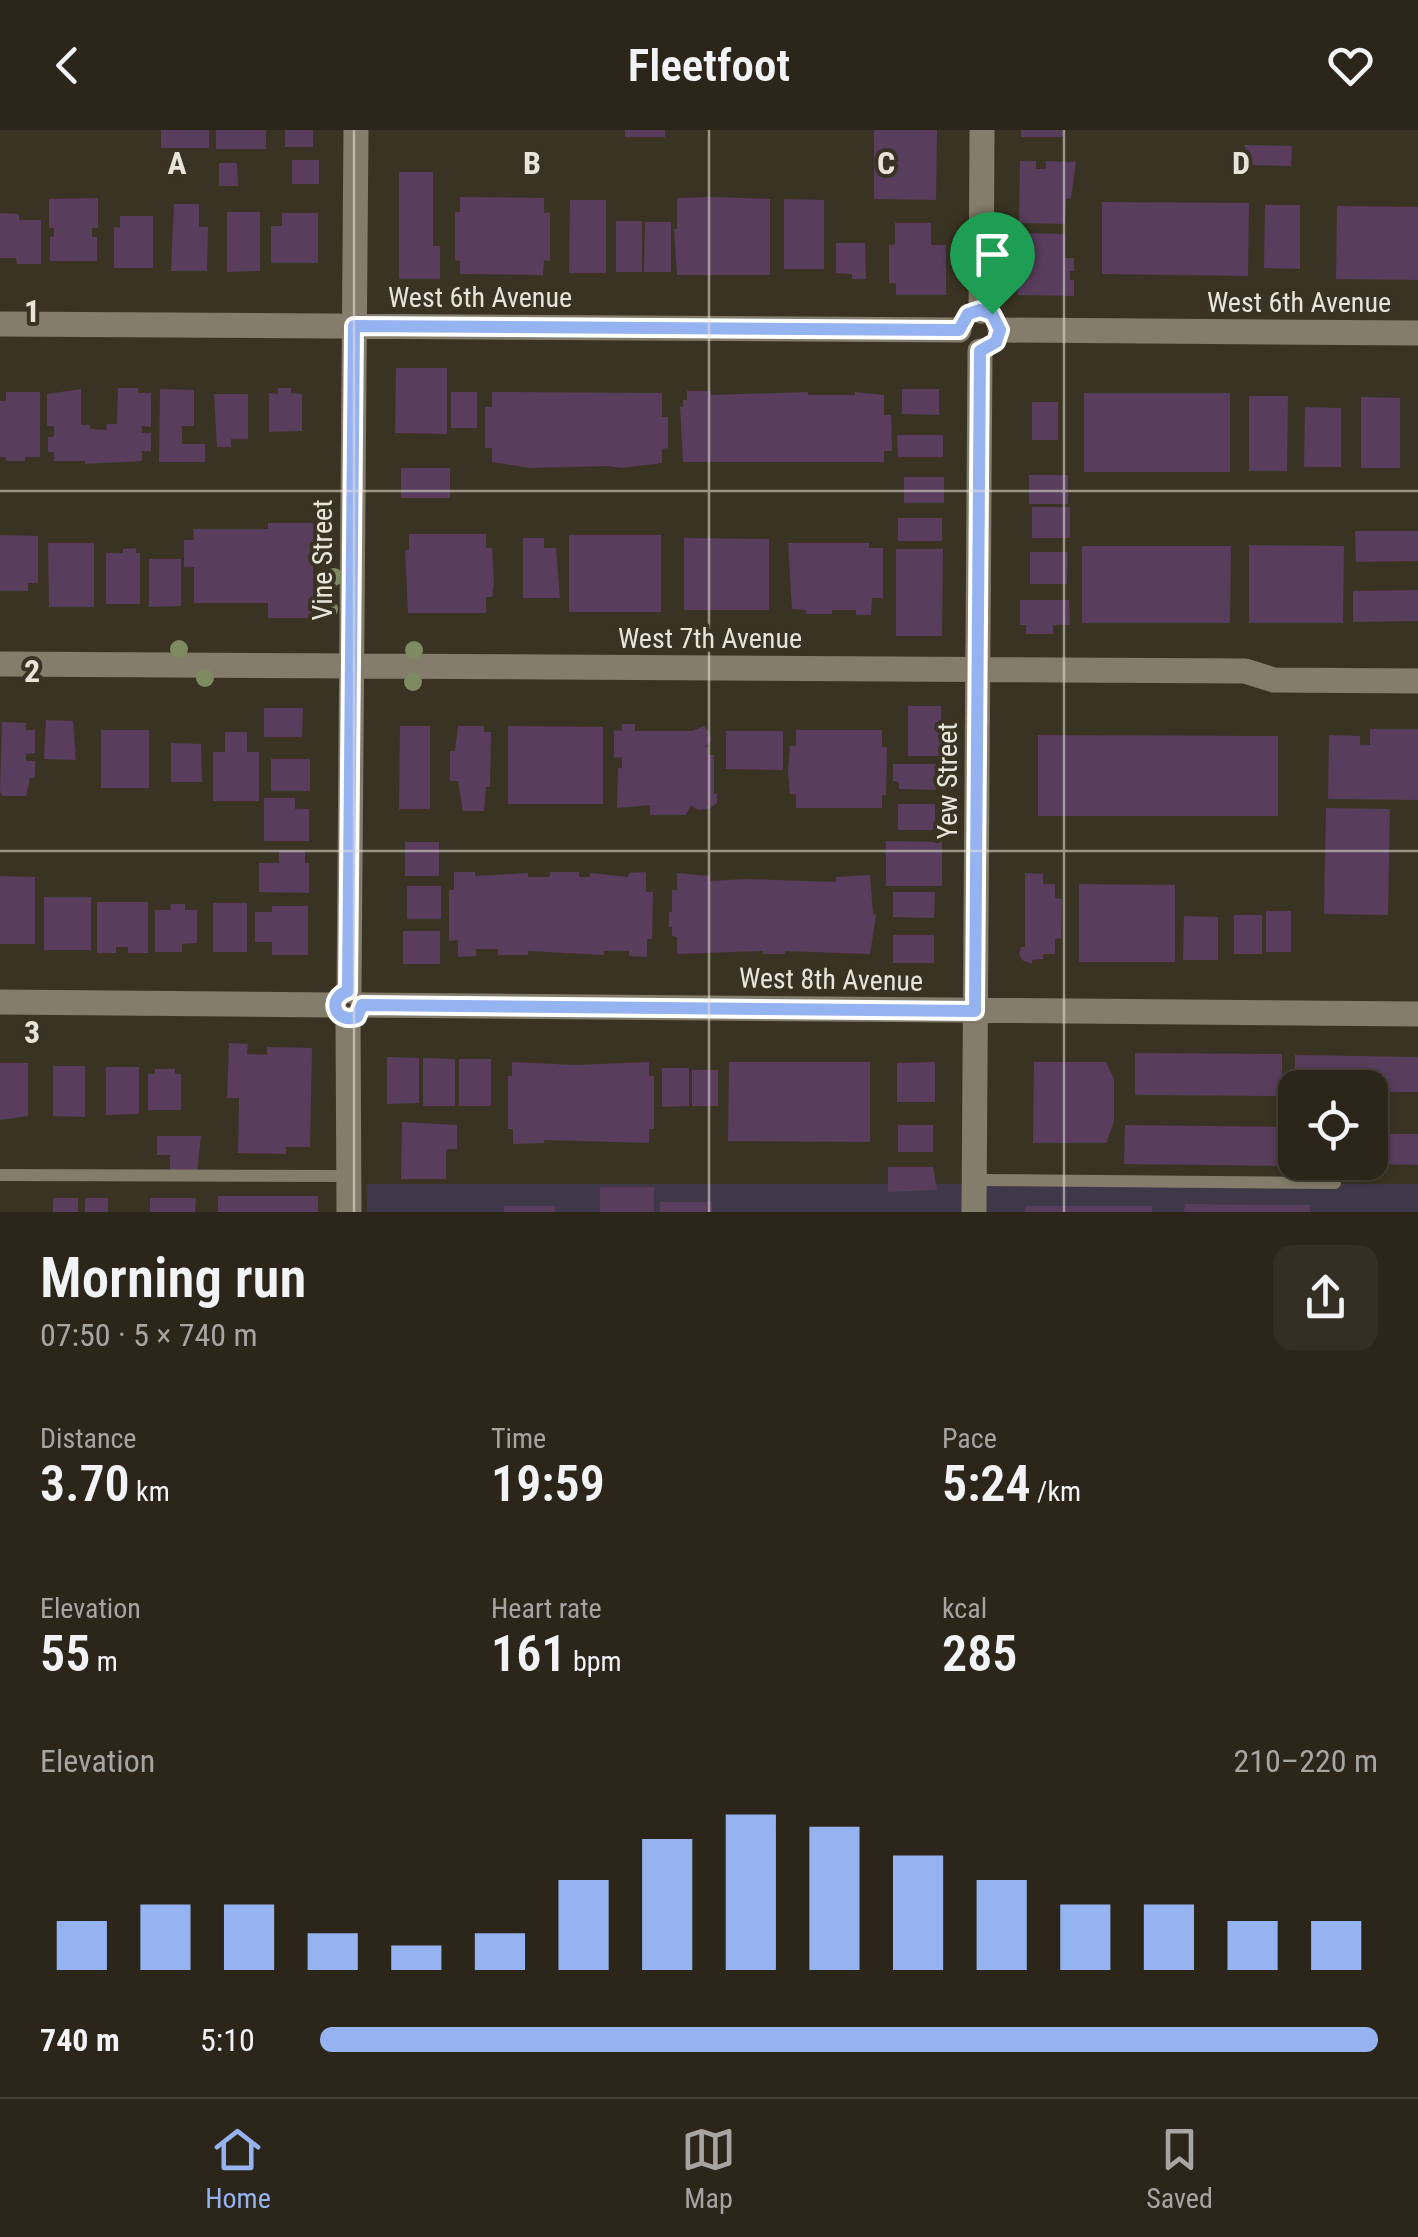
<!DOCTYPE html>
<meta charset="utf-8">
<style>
:root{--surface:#2c261a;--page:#342e23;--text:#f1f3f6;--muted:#a6a5a2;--line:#484339;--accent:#95b2f1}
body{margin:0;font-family:"Roboto Condensed",sans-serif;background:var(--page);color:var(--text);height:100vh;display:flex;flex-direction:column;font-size:38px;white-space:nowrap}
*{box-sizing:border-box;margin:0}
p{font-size:32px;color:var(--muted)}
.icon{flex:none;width:55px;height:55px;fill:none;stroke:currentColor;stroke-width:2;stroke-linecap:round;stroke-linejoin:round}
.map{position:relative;height:1082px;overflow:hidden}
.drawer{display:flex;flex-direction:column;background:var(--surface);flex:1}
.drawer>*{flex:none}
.buttons{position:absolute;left:1278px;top:940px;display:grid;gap:20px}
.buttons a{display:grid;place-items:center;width:110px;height:110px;border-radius:20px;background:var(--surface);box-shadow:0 2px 8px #0004,0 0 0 2px var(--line);font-size:50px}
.pin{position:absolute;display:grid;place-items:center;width:85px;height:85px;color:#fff;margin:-102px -42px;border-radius:50% 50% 50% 0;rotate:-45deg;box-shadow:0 0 10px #0007}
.pin .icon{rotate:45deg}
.round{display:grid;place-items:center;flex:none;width:105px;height:105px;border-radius:20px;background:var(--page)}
.head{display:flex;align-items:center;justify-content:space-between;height:170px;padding:0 40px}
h1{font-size:55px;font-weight:600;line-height:75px}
.metrics{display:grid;grid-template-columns:repeat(3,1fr);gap:15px;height:170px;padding:10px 40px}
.metrics div{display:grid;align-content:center}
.metrics b{font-size:50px;font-weight:600}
.metrics small{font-size:28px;font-weight:400}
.metrics p{font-size:28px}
.chart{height:280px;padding:20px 40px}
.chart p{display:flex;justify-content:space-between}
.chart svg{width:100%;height:180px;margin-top:10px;stroke:var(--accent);stroke-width:6}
ul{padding:0 40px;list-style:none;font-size:32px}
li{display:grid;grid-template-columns:160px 120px 1fr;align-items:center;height:75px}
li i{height:25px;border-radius:12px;background:var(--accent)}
header{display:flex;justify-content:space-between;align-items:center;height:130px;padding:0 40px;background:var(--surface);font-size:45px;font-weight:600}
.tab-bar{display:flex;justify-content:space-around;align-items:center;height:140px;border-top:2px solid var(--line);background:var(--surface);font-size:28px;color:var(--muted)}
.tab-bar a{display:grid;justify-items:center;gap:5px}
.tab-bar .selected{color:var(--accent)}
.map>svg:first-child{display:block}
.commercial{fill:#3f3849}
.building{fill:#583d5d}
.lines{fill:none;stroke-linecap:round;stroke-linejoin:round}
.service{stroke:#847d6b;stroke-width:12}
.minor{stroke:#847d6b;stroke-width:25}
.tree{fill:#7e8a60}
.route-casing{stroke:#fff;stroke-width:20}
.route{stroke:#95b2f1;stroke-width:12}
.grid{fill:none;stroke:#e8e4da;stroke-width:2.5;stroke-opacity:0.55}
.labels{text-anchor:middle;stroke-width:8;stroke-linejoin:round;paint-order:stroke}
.street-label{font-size:28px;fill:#e8e4da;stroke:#3a3323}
.grid-label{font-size:32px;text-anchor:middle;font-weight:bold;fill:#e8e4da;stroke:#3a3323;stroke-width:8;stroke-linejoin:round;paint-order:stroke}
</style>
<header><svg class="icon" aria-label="back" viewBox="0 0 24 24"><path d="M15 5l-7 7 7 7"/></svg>Fleetfoot<svg class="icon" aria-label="heart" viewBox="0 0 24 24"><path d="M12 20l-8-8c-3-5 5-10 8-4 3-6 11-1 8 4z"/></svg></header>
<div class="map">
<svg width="1418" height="1082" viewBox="0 0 1418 1082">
<rect width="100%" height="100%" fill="#3a3323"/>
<path class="commercial" d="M367,1054H1418V1082H367Z"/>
<path class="building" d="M161,0H209V18H161Z
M216,0H266V19H216Z
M285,0H313V17H285Z
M625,0H665V7H625Z
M874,0H937L936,70L874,69Z
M1021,0H1063V7H1021Z
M1245,15L1292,16L1291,36L1245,35Z
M292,30H319V54H292Z
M1020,31H1036V39H1046V31L1076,32L1071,68L1066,69L1065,94L1019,93Z
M219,33H237L238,56H219Z
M399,42H433V116H440V149H399Z
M460,67L544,68V83L550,82V131L544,130L543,145L460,144V131L455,130V82H460Z
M712,67L770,69V145H677L674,99H677V68Z
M98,68V98H92V107H97V131H50V107L54,106V98H49V69Z
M784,69L824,70V139H784Z
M570,70H606V143H569Z
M1102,72L1249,73L1248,146L1102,144Z
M174,74H199V97H208L207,141H171Z
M1265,75H1300V139L1264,138Z
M1337,76L1418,77V150L1336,149Z
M227,82H260V141L227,142Z
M0,83L19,84V90H41V134H17L16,128H0Z
M282,83H318V133H271V96H282Z
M120,86H153V138H114V97L120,98Z
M616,91H642V142H616Z
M645,92H671V142H644Z
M895,93H931V115H946V165H896V153H889V115L895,114Z
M1019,103L1065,104V128H1074V141H1070V150H1074V166L1018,165Z
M836,113H865L866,149H852V144L836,143Z
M396,238H447V304L395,303Z
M118,258H138V263H151V297L142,296V303H151V321H142V331L85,334V331H54V322H48V307H54V296H47V264L81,259V295H90V299L106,300L107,294H117Z
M278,258H291V263L302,264V301L269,302V263L278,264Z
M160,259L194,260V296H182V314H205V332H159Z
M902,259H939V285L902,284Z
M687,261H711V265L808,262V265H855V262L884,265V285H891L892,321H884V332H683L680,277H683V270H687Z
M6,262H40V327H25V331H6V327H0V271H6Z
M451,262H477V298H451Z
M492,262L662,263V287H668V318L662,319V333L621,338L608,336L530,338L492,332V318H485V277H492Z
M1084,263H1230V342H1084Z
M214,264H248V309H231V317H217Z
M1249,266H1288L1287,341H1249Z
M1361,267L1400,268V338H1361Z
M1032,272H1058V310H1032Z
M1305,277L1341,278V337H1304Z
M897,305H943V327H898Z
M401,338H450V368H401Z
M1029,345H1068V374H1029Z
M904,347H944V373H904Z
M1032,377H1070V408H1032Z
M898,388H942V411H898Z
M268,393H313V488H268V473H194V437H184V410H194L193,399H268Z
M1355,401H1418V431L1356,432Z
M409,404H486V418H492L494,453L492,467H486V483H408L405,420H409Z
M0,405L38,406V453H28V461H0Z
M569,405H661V482H569Z
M523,408H544V418H556L560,468H523Z
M684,408L769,409V480H684Z
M48,413H94V477H49Z
M788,413H869V418H883V468H872L871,485H856V480H832V484H806V480L792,479Z
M1249,415L1344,416L1343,493H1249Z
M1082,416H1231L1230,493H1082Z
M136,418V423H140V474H106V423H123V419Z
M896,419H943L942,506H896Z
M1030,422H1068L1067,454H1030Z
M149,429H181V476L149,477Z
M1418,460V491L1353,492V461Z
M1020,470H1069L1070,495H1053V504H1026V495H1020Z
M908,576H941V626H908Z
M264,578H303L302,607H264Z
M46,590L73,591L76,630L44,629Z
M2,592L26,593V600H35V623L26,624V631H35V648H30L26,666H2L0,661Z
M622,594H635V601H692L704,596L710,604L711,611L705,617H708V625H714V664H717V673L709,679L698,680L691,675L686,685H650V675L617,678L618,638H622V627L614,628V600L622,601Z
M400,596H430V679H399Z
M458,596H484V602H491L490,657H486L484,681H463L458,651H450V621H455Z
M508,596L603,597V674H508Z
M1370,599H1418V670L1328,669L1329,605L1360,606V615H1370Z
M101,600H149V658H101Z
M796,600H882V617H887L886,665H882V678H796V664H790L788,641L790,616H796Z
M726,601H783V640L726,639Z
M225,602H247V622H259V671H213V622H225Z
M1038,605L1278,606V686H1038Z
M171,613L201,614L202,652H171Z
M271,629H310V661H271Z
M893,634H936V660L899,659V652L893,651Z
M264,668H295V679H309V711H264Z
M898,674H935V700H898Z
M1326,678L1390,679L1388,785L1324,784Z
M886,711L942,712V756H886Z
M405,712H439V746H405Z
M279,721H305V733H309V763L259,762V733H279Z
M454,742H475V746L528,743V747H550V742H579V747H590V743L628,747L629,743L646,742V762H653L652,809H647V827L629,826V821H604V825L528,821V825H498V819H476V826L458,827V810L449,811V760H454Z
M677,743L710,746V751L746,749L836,752V747L870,745L873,784L876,785L870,824L785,821V824H763V821L677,824V807L672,806V797H669V782H672V760H677Z
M1025,743L1043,744V754H1055V768L1062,769L1061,808L1055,809V824H1043V829L1032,830V834L1022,830L1019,824L1021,817H1025Z
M0,746L35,747V814H0Z
M1079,754L1175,755V832H1079Z
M407,756H441V789H407Z
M893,762H935L934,788L893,787Z
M44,767H91V820H44Z
M97,772H148V823H128V817H116V823H97Z
M213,773H247V822H213Z
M171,774H185V780H197V813L182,814V822H155V780H170Z
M272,776H308V825H272V812H255V782H272Z
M1266,781H1291V822H1266Z
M1234,785H1262V824H1234Z
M1184,786L1218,787V830H1183Z
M403,801H440V834H403Z
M893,805H934V833H893Z
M229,913L248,914L247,924L267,925V917L312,918L310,1017H286V1024L238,1023L239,968H227Z
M1135,923L1282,924V966L1135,965Z
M1295,925L1418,927V962H1370V958H1295Z
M387,927L419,928V973L387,974Z
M423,928L455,929V976H423Z
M459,929H491V976H459Z
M512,932L575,935L649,932V946H654V999H649V1013L544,1010V1013L513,1014V999H508V946H512Z
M729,932H870V1012L728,1011Z
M935,932V972H897V933Z
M1034,932H1106L1114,949V992L1106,1013H1033Z
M0,933H28V986L0,990Z
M53,936H85V987L53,986Z
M106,937H139V984L106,985Z
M662,938H689V976L662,977Z
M155,939H175V944H181V980H148V944H155Z
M692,940H718V976H692Z
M402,992L457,995V1019H447L446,1023V1049H401Z
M898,995H933V1022H898Z
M1125,995L1283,997V1036L1124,1034Z
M1370,1004H1418V1035L1370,1034Z
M157,1006H201L197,1043H170V1025H157Z
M888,1037H933L937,1060L888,1062Z
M600,1057H654V1082H600Z
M218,1066H318V1082H218Z
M53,1068H78V1082H53Z
M85,1068H108V1082H85Z
M150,1068H196L195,1082H150Z
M660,1072H712V1082H660Z
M1185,1074L1310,1075V1082H1184Z
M504,1076H555V1082H504Z
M1025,1076H1152V1082H1025Z"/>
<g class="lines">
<path class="service" d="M0,1045L349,1046
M975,1050L1335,1053"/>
<path class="minor" d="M981,181L982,0
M0,194L959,200
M1000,200L1418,203
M0,534L1245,541L1274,550L1418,551
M349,861L356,0
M0,872L334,875
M363,875L1418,884
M348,889L349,1082
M974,1082L980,221"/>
</g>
<g class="tree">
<circle cx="334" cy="447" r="9"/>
<circle cx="329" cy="479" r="9"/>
<circle cx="179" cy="519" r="9"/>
<circle cx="414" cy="520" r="9"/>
<circle cx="205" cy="548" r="9"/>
<circle cx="413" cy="552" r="9"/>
</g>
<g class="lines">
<g class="route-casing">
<path id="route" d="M980,180L992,184L1000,200L996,212L980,221L975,881L362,875L357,887C335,894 326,868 348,861L354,196L952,200H959L968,184Z"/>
</g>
<use href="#route" class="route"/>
</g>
<path class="grid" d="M354,0V1082M709,0V1082M1064,0V1082M0,361H1418M0,721H1418"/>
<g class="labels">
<g class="street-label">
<text x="480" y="177">West 6th Avenue</text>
<text x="1299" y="182">West 6th Avenue</text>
<text transform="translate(322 430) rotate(-90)" y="10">Vine Street</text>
<text x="710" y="518">West 7th Avenue</text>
<text transform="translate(947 651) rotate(-90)" y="10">Yew Street</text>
<text transform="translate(831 849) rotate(1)" y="10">West 8th Avenue</text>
</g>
</g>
<g class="grid-label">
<text x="177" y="44">A</text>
<text x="532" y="44">B</text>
<text x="886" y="44">C</text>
<text x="1241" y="44">D</text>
<text x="32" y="192">1</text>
<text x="32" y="552">2</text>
<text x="32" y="913">3</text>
</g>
</svg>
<div class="buttons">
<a><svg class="icon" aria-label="locate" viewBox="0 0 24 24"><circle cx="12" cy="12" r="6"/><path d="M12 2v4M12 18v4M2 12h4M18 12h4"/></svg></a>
</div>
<div class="pin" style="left:992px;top:184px;background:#1e9e55"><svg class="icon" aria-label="arrive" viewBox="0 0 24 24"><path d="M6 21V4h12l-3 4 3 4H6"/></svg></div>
</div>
<section class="drawer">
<div class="head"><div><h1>Morning run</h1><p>07:50 · 5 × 740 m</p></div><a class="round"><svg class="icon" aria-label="share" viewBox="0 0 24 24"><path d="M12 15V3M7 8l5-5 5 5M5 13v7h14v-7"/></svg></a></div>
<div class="metrics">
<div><p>Distance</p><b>3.70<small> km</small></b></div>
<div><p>Time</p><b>19:59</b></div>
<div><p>Pace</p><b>5:24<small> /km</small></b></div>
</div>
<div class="metrics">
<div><p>Elevation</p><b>55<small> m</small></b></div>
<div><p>Heart rate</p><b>161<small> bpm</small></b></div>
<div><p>kcal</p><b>285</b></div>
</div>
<div class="chart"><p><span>Elevation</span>210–220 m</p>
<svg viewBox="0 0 160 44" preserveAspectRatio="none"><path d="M5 44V32M15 44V28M25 44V28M35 44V35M45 44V38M55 44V35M65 44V22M75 44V12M85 44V6M95 44V9M105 44V16M115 44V22M125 44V28M135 44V28M145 44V32M155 44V32"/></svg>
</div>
<ul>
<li><b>740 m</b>5:10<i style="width:100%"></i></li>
</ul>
</section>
<nav class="tab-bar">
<a class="selected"><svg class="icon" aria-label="home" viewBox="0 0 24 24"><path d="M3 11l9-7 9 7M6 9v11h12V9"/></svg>Home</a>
<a><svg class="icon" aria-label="map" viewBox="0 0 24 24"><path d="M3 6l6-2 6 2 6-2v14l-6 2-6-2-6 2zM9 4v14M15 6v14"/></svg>Map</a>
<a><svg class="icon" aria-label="saved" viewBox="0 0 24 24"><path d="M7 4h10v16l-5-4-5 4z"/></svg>Saved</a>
</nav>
